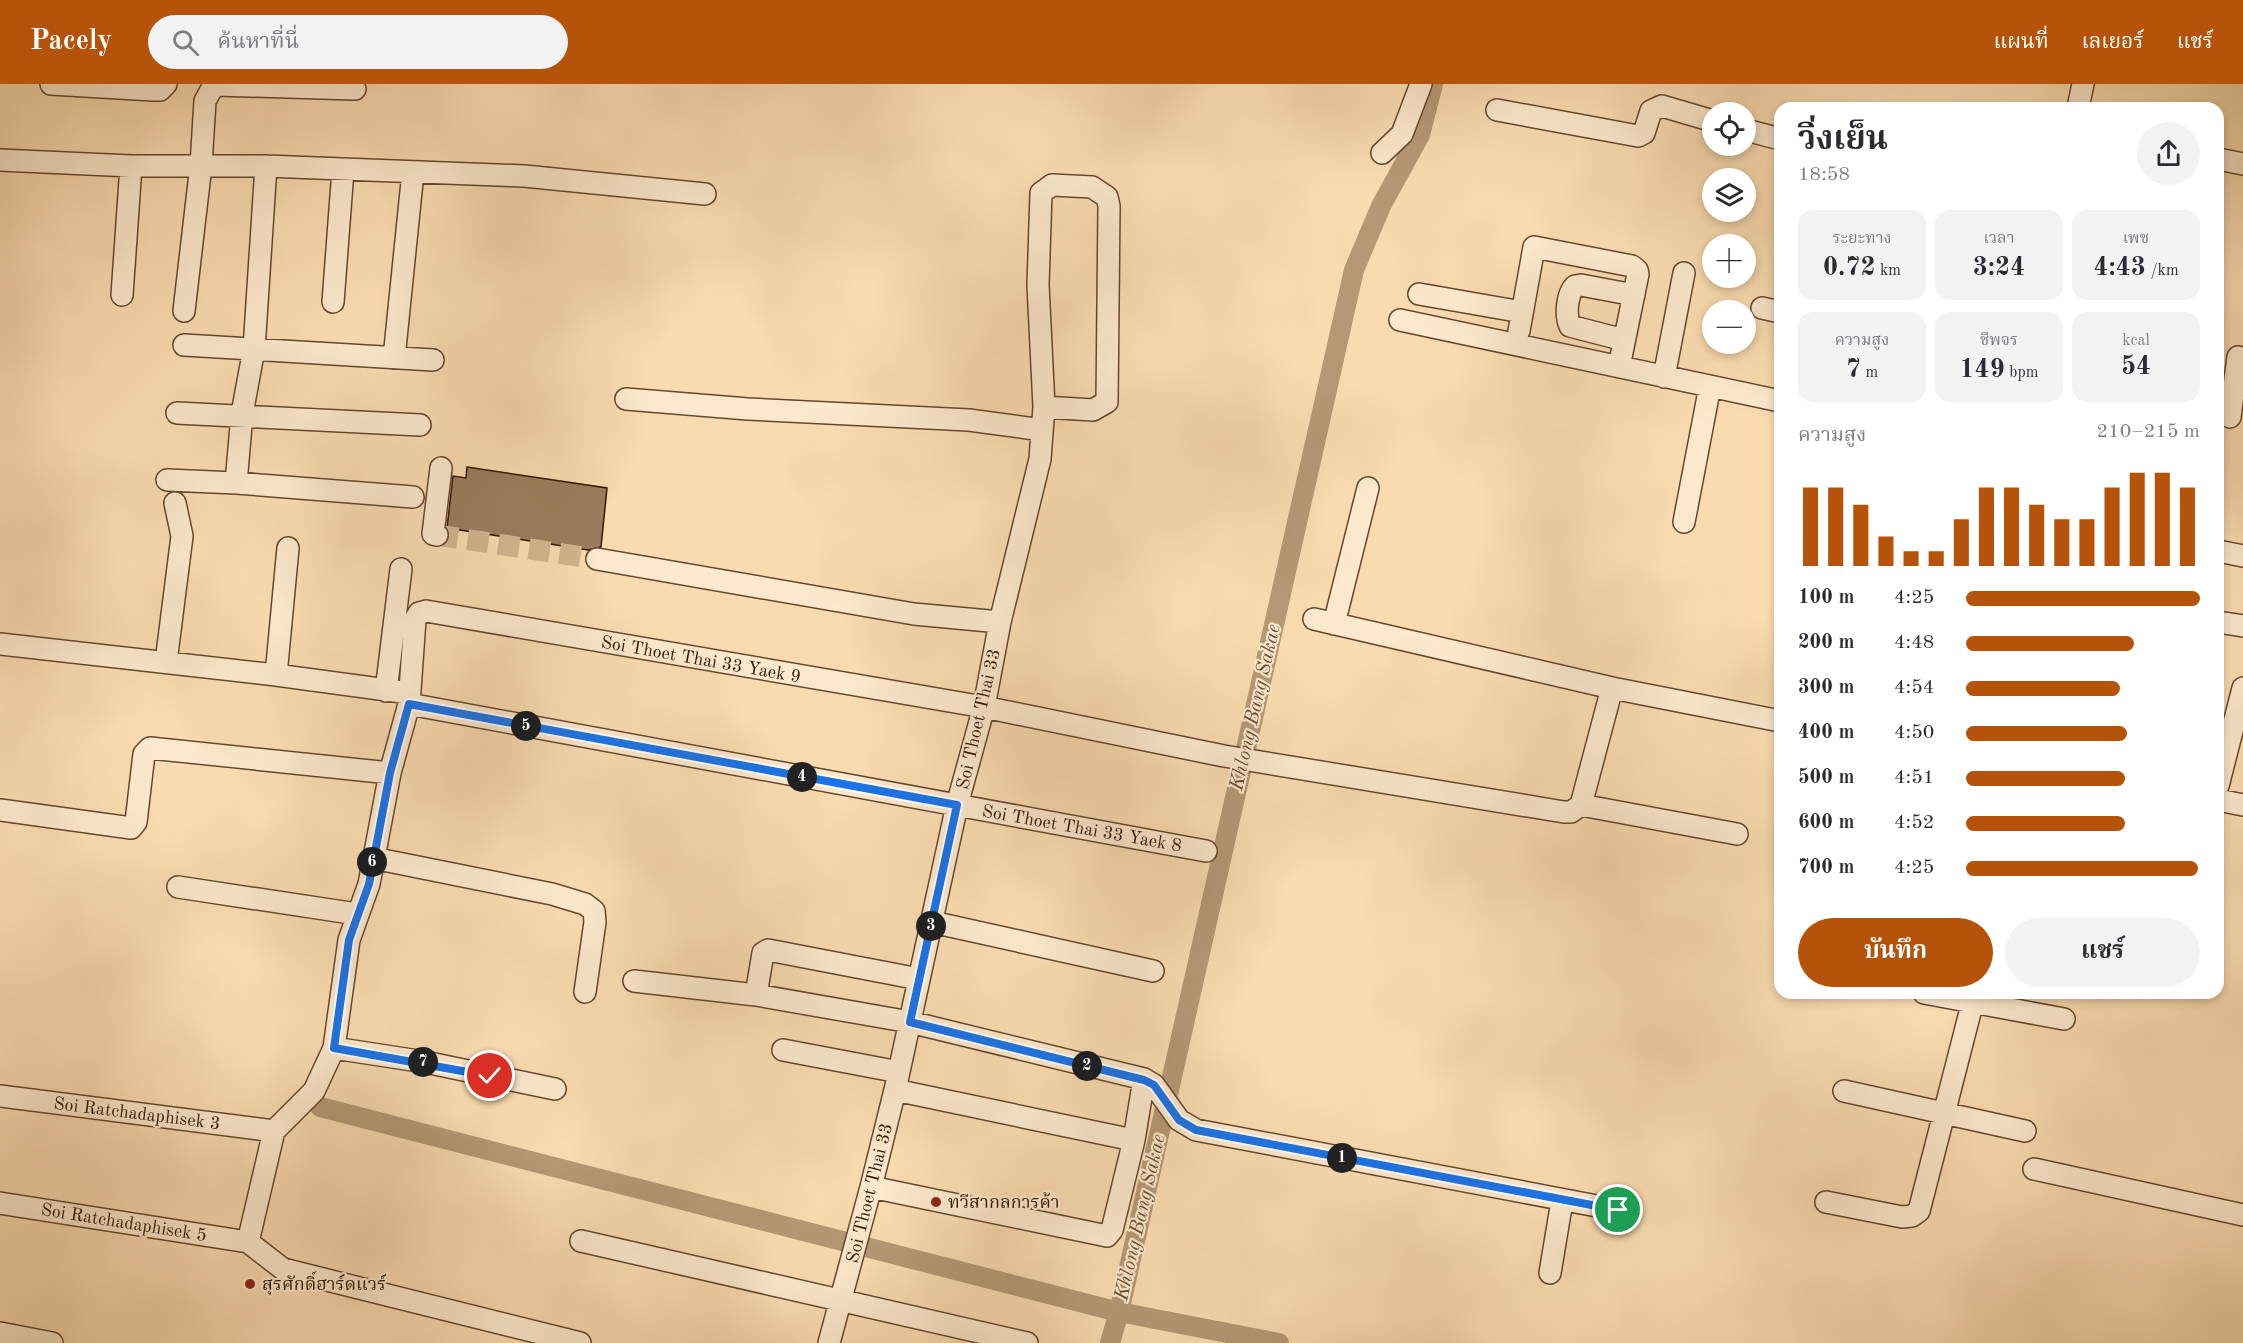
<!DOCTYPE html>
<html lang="th">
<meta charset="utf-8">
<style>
:root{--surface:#fff;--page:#f2f2f3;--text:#2b2b33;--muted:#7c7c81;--accent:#b45309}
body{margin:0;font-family:"Old Standard TT","Noto Serif Thai",serif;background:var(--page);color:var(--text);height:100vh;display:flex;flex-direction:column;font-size:22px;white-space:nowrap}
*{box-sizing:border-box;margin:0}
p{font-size:20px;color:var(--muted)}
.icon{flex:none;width:33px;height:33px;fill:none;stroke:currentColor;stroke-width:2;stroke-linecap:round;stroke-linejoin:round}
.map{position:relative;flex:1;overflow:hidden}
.panel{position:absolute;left:1774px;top:18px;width:450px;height:897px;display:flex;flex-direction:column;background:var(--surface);border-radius:18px;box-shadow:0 3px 9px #0003}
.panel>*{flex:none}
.buttons{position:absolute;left:1702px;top:18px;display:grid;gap:12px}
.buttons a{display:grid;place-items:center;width:54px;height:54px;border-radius:50%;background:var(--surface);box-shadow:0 3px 9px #0003;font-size:30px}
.pin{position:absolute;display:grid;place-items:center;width:51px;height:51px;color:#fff;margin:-26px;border:3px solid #fff;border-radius:50%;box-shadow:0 2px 6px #0007}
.km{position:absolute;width:30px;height:30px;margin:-15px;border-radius:50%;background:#222;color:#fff;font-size:16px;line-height:30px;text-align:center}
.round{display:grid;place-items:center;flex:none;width:63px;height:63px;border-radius:32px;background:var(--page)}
.headline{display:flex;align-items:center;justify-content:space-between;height:102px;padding:0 24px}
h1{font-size:33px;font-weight:700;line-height:45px}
.metrics{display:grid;grid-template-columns:repeat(3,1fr);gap:9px;height:102px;padding:6px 24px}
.metrics div{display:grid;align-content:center;border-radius:15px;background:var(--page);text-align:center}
.metrics b{font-size:26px;font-weight:700}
.metrics small{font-size:16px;font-weight:400}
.metrics p{font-size:16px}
.chart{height:168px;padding:12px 24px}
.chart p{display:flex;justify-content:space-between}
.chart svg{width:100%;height:108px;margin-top:6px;stroke:var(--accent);stroke-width:6}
.action{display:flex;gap:12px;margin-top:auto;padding:12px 24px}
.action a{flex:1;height:69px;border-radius:36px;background:var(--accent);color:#fff;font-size:24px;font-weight:700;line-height:69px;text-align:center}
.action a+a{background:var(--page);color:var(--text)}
ul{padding:0 24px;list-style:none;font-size:20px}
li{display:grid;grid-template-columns:96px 72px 1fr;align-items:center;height:45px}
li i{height:15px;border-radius:8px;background:var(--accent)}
header{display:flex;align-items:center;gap:36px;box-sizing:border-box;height:84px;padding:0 30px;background:var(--accent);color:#fff}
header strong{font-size:28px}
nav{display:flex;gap:33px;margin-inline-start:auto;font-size:21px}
.search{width:420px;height:54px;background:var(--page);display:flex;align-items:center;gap:15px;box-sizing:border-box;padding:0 21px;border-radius:33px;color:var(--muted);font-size:22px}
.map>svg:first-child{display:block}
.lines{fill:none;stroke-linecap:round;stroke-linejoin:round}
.canal{stroke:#b69875;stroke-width:20}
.building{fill:#9a7c5d;stroke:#331603;stroke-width:1.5}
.minor-tunnel{stroke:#d2b48d;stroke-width:21;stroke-dasharray:21 10;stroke-linecap:butt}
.minor-casing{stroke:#65472e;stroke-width:24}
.minor{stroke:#fce8cc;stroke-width:21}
.route-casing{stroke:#fff;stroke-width:12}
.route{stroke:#1a73e8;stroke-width:8}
.poi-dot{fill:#8f2418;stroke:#fce8cc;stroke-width:2}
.labels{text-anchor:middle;stroke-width:4.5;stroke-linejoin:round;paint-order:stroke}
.street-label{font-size:18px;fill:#331603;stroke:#fce8cc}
.poi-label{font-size:18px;fill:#331603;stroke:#fce8cc;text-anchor:start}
.water-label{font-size:20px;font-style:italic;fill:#674a31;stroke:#fce8cc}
</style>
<header>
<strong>Pacely</strong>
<div class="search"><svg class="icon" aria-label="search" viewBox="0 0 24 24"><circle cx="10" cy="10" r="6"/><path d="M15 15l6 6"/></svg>ค้นหาที่นี่</div>
<nav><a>แผนที่</a><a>เลเยอร์</a><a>แชร์</a></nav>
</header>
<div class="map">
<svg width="2243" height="1259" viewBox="0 0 2243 1259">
<rect width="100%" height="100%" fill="#fadbb0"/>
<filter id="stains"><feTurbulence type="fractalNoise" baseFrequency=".00333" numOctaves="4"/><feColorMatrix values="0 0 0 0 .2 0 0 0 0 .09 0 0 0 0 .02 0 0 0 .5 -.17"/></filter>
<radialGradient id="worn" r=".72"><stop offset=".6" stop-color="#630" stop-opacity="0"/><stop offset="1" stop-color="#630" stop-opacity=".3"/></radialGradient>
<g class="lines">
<path class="canal" d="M320,1023L1119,1228L1279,1259
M1110,1259L1119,1228L1354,186L1381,122L1420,51L1433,0"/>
</g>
<path class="building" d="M467,383L607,404L601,463L588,466L447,444L453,392L466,394Z"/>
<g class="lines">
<path class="minor-tunnel" d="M437,451L597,475"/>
<g class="minor-casing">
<path id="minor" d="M51,0L153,6H160L166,0
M2078,24L2083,0
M1497,26L1638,52L1644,49L1651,27L1662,22L1713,37
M1746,46L1780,55
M1382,69L1402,50L1421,0
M2218,75L2243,80
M0,76L131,82H266L524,92L705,110
M1419,210L1522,228
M122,211L131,82
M333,218L343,86
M1762,224L1780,228
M184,227L201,81L205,17L211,6L217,1L355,5
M1400,236L1780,317
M1519,247L1534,163L1632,182L1637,186L1638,190L1619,283
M1624,256L1570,242C1565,231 1567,210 1575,202L1581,201L1634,211
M184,261L433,276
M394,274L413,88
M1664,293L1684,189
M626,315L748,325L969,336L1042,346
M177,329L420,341
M2230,333L2238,273
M167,396L236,399L413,413
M236,399L242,330L254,265L266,82
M1684,438L1710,302
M437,451L433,450L441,384
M2218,467L2243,472
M597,475L914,530L1000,538
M1314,535L1612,604L1780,637
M2218,538L2243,542
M1334,540L1368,404
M0,560L276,591L409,609
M166,578L182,452L175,419
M276,591L288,464
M386,607L401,485
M409,620L1206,767
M2218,702L2243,604
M2218,716L2243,721
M1581,721L1737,750
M0,726L131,744L136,738L144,670L150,664L390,689
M373,774L552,810L585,820L594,827L595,838L585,908
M178,803L357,830
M932,838L1153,887
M634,897L756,911L910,938L1144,995L1154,1001L1179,1036L1196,1046L1618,1126
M1924,909L2064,935
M756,911L763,869L768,866L919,895
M334,964L425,978L555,1005
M783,966L899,988
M895,1006L1133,1056
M1844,1007L2025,1047
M0,1012L274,1047
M2034,1085L2243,1131
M871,1103L1107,1152L1112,1146L1134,1056L1144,995
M1826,1118L1902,1133L1912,1132L1919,1127L1975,909
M0,1119L248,1158L283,1185L580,1259
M581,1157L1027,1259
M248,1158L274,1047L314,1007L334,964L349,856L369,800L390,689L409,620L415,536L419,529L426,527L984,623L1224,672L1564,728H1571L1581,721L1612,604
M1550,1189L1562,1117
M0,1249L52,1259
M829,1259L871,1103L895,1006L957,721L984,623L1000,538L1040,375L1044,323L1038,201L1041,109L1052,101L1092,103L1107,113L1109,122L1107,318L1093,326L1044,323"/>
</g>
<use href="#minor" class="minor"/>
</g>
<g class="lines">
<g class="route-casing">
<path id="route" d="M490,992L334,964L349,856L369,800L390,689L409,620L957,721L910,938L1144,996L1154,1001L1179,1036L1196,1046L1618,1126"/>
</g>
<use href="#route" class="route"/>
</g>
<g class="poi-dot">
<circle cx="936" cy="1118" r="6"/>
<circle cx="250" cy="1200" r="6"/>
</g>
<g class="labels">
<g class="street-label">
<text transform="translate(701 575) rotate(10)" y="6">Soi Thoet Thai 33 Yaek 9</text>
<text transform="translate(978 635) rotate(-77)" y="6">Soi Thoet Thai 33</text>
<text transform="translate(1082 744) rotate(10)" y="6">Soi Thoet Thai 33 Yaek 8</text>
<text transform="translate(137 1029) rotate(7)" y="6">Soi Ratchadaphisek 3</text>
<text transform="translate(869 1109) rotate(-76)" y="6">Soi Thoet Thai 33</text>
<text transform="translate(124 1138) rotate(9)" y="6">Soi Ratchadaphisek 5</text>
</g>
<g class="poi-label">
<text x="948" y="1124">ทวีสากลการค้า</text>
<text x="262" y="1206">สุรศักดิ์ฮาร์ดแวร์</text>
</g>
<g class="water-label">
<text transform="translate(1254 623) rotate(-77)" y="7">Khlong Bang Sakae</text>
<text transform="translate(1139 1133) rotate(-77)" y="7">Khlong Bang Sakae</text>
</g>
</g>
<rect width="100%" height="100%" filter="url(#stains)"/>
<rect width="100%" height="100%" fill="url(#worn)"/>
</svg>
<div class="buttons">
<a><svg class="icon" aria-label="locate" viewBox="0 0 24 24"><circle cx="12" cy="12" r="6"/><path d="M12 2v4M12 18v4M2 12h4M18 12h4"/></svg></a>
<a><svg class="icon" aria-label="layers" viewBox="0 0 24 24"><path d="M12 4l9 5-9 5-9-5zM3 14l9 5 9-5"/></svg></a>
<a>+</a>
<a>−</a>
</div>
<div class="pin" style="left:1618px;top:1126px;background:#1e9e55"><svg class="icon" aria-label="arrive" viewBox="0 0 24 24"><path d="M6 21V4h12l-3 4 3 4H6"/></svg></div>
<div class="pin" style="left:490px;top:992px;background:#d93025"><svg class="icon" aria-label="check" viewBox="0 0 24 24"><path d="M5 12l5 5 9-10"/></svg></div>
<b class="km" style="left:1342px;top:1074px">1</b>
<b class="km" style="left:1087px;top:982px">2</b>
<b class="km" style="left:931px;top:842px">3</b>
<b class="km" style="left:802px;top:693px">4</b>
<b class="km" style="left:526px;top:642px">5</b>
<b class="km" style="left:372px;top:778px">6</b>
<b class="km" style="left:423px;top:978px">7</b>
<section class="panel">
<div class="headline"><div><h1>วิ่งเย็น</h1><p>18:58</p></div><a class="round"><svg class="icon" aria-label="share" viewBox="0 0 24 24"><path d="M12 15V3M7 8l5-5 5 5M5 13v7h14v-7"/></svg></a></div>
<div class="metrics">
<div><p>ระยะทาง</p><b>0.72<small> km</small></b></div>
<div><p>เวลา</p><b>3:24</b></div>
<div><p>เพซ</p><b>4:43<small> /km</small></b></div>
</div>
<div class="metrics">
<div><p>ความสูง</p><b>7<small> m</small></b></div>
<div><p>ชีพจร</p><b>149<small> bpm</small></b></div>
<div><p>kcal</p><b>54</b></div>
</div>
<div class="chart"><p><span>ความสูง</span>210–215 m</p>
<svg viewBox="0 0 160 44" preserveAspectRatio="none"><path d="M5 44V12M15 44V12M25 44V19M35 44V32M45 44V38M55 44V38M65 44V25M75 44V12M85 44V12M95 44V19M105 44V25M115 44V25M125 44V12M135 44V6M145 44V6M155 44V12"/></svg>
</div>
<ul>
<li><b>100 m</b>4:25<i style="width:100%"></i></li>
<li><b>200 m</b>4:48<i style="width:72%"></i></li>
<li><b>300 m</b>4:54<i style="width:66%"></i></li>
<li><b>400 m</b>4:50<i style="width:69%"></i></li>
<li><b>500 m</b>4:51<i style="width:68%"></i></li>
<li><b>600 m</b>4:52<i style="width:68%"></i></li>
<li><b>700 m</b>4:25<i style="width:99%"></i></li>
</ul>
<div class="action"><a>บันทึก</a><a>แชร์</a></div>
</section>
</div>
